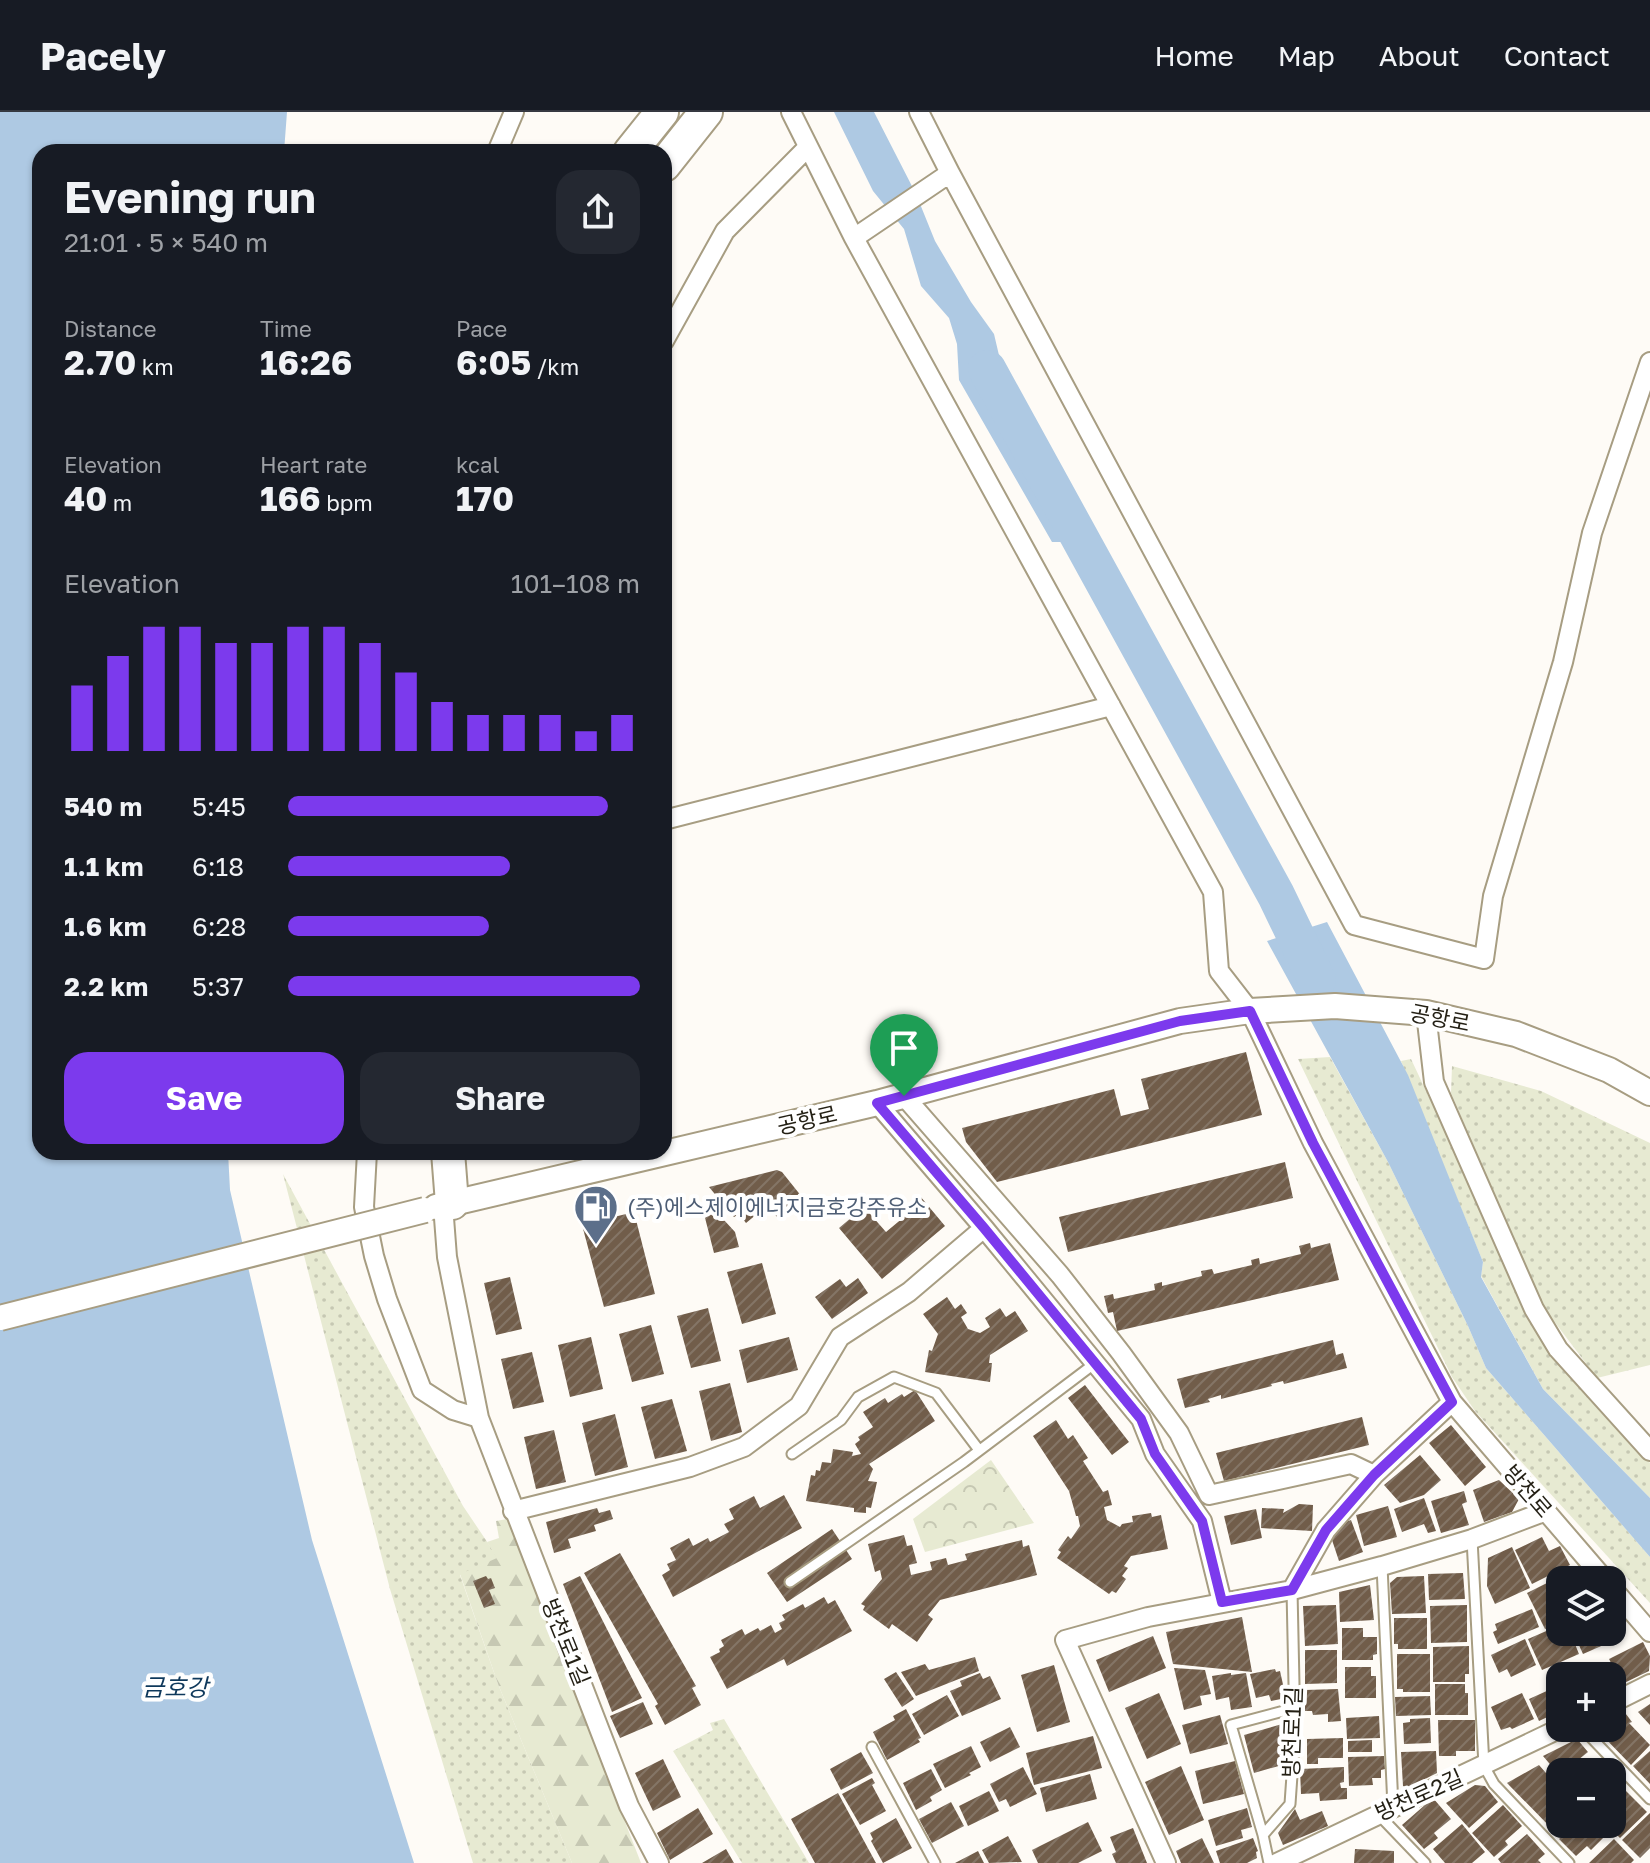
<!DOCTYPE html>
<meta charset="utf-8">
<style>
:root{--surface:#171b24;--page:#242831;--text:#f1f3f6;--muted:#9ea1a6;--line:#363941;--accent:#7c3aed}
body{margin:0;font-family:"Golos Text","Noto Sans KR",sans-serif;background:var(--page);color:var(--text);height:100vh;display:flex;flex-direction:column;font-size:30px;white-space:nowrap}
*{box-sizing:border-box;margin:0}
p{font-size:26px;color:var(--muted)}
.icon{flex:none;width:44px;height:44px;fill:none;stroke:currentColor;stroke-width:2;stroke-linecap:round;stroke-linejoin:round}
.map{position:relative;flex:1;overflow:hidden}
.side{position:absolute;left:32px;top:32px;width:640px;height:1016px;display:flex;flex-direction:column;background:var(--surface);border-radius:24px;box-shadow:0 2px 6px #0004}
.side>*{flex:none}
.tools{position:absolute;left:1546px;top:1454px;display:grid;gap:16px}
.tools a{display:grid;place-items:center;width:80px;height:80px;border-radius:16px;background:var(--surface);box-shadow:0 2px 6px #0004;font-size:40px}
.pin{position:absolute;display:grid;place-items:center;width:68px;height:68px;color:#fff;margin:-82px -34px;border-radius:50% 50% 50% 0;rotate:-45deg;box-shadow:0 0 8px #0007}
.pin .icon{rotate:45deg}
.round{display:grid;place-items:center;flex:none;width:84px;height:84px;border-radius:24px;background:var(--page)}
.headline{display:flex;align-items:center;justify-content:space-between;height:136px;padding:0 32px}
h1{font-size:44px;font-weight:700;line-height:60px}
.stats{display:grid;grid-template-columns:repeat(3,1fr);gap:12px;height:136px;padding:8px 32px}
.stats div{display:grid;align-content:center}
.stats b{font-size:34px;font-weight:700}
.stats small{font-size:22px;font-weight:400}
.stats p{font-size:22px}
.chart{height:224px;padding:16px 32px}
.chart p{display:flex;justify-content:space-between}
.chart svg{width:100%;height:144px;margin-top:8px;stroke:var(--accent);stroke-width:6}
.cta{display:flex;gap:16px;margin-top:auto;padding:16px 32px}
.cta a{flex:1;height:92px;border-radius:24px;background:var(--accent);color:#fff;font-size:32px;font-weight:700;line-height:92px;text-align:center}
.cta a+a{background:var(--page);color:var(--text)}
ul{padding:0 32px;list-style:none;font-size:26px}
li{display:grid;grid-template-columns:128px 96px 1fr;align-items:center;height:60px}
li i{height:20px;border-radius:10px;background:var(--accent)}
header{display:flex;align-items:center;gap:48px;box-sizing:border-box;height:112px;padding:0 40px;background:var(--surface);border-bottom:2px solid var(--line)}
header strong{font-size:38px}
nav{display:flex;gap:44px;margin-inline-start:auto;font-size:28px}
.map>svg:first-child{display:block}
.grass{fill:url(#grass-dots)}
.forest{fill:url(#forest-firs)}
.park{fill:url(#park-crowns)}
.water{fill:#aec9e3}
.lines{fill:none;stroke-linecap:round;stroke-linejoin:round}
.river{stroke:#aec9e3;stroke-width:38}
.building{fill:url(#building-hatch)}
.lane-casing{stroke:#a79d82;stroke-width:13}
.street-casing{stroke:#a79d82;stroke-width:22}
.secondary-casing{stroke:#a79d82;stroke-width:28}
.highway-casing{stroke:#a79d82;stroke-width:36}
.lane{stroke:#fff;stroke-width:9}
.street{stroke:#fff;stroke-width:18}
.secondary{stroke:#fff;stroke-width:24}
.highway{stroke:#fff;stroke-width:32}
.secondary-bridge-casing{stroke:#a79d82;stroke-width:28;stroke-linecap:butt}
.secondary-bridge{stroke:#fff;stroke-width:24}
.route-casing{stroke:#fff;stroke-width:16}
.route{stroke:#7c3aed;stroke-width:10}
.labels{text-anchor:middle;stroke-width:8;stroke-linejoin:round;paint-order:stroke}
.street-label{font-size:22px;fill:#231f14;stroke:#fff}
.service-label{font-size:22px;fill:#4e5e75;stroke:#fff;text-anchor:start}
.water-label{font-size:24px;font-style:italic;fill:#0e385b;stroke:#fff}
</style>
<header>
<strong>Pacely</strong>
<nav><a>Home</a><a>Map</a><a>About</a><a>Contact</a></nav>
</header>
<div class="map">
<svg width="1650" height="1751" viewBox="0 0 1650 1751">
<defs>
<pattern id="grass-dots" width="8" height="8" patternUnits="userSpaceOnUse" patternTransform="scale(2)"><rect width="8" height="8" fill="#e7ead2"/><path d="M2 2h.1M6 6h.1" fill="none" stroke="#c6c8b3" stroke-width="1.8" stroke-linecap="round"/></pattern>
<pattern id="forest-firs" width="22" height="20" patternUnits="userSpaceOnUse" patternTransform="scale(2)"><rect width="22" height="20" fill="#e7ead2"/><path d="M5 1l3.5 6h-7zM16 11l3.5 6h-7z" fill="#c6c8b3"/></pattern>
<pattern id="park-crowns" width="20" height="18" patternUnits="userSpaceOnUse" patternTransform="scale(2)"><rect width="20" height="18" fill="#e7ead2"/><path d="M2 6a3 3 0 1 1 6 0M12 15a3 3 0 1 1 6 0" fill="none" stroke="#c6c8b3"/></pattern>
<pattern id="building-hatch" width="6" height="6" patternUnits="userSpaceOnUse" patternTransform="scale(2)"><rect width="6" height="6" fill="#715d4a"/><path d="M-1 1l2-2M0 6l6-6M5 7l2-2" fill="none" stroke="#847566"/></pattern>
</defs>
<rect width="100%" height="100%" fill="#fefbf6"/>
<path class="grass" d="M1330,945L1388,1050L1468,1214L1486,1256L1650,1445V1491L1475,1299L1452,1265L1298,947Z
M1411,947L1539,1220L1565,1256L1650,1351V1386L1543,1277L1481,1164L1483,1150L1401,949Z
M1452,954L1541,979L1650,1031V1253L1597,1266L1541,1192L1451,981Z
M283,1062L463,1394L498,1446L460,1463L498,1572L572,1751H473L390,1477Z
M724,1607L809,1751H742L673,1639L713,1618L710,1611Z"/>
<path class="forest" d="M507,1407L641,1751H572L498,1572L460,1462L497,1446L487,1430L499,1426L496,1409Z"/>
<path class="park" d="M991,1348L1034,1411L925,1440L913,1407Z"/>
<path class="water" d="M0,0H287L284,40H40V1040H228L230,1078L312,1428L414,1751H0Z
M834,0H874L916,82L935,129L971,190L994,222L1013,303L1072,430H1052L959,268L957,232L949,206L921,174L904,117L873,79Z
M1327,810L1408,963L1483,1150L1481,1165L1543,1277L1650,1386V1445L1486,1256L1468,1214L1388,1050L1267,829Z"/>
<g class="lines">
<path class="river" d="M987,257L1276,783L1317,868"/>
</g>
<path class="building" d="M1246,940L1262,1003L997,1070L966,1030L962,1016L1114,977L1121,1004L1149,997L1141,967Z
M1285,1050L1293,1086L1068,1140L1059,1105Z
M777,1058L782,1060L802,1085L777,1105L768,1093L746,1111L739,1102L734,1105L709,1075Z
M920,1084L945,1114L882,1167L839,1116L864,1095L886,1120L916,1095L912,1091Z
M713,1096L735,1120L739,1135L714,1141L703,1098Z
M634,1100L655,1182L604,1195L582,1113Z
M1310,1131L1311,1136L1330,1131L1339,1168L1117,1219L1113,1200L1108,1201L1104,1184L1113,1182L1114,1187L1155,1178L1154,1172L1162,1170V1174L1202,1164L1201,1159L1212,1157L1214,1162L1252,1153L1251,1148L1259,1146L1260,1152L1301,1142L1299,1134Z
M762,1151L776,1202L742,1212L727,1160Z
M510,1165L522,1217L496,1223L484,1171Z
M858,1166L868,1181L832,1207L815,1185L840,1167L846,1175Z
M947,1185L955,1197L961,1192L967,1201L961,1205L968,1217L980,1221L990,1215L985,1206L1000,1196L1006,1205L1015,1199L1028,1219L990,1243L989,1251H992L990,1270L925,1260L929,1238L932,1239L938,1222L923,1202Z
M708,1196L721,1249L691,1256L677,1204Z
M651,1213L664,1262L632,1270L619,1222Z
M591,1225L603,1277L570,1285L558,1233Z
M789,1225L798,1258L747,1271L739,1238Z
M1333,1228L1336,1243L1343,1241L1347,1256L1284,1272L1283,1269L1271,1272L1272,1274L1221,1287V1283L1208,1287L1210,1290L1185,1296L1177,1267Z
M532,1240L544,1290L513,1297L501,1247Z
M730,1271L742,1320L711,1329L699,1279Z
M1085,1273L1129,1330L1112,1343L1068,1286Z
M915,1278L935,1309L869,1352L873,1357L868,1369L877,1370L871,1396L866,1395V1401L854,1400V1396L806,1389L811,1363L815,1364L816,1358L820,1359L822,1350L831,1351L833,1337L853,1340L852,1344L861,1342L855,1332L860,1328L858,1325L873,1315L863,1300L885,1286L888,1291L902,1282L904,1285Z
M672,1287L687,1339L655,1347L641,1295Z
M615,1302L628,1355L595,1364L582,1311Z
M1362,1305L1369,1333L1224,1369L1216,1341Z
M1056,1308L1068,1327L1073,1323L1088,1346L1083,1349L1103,1380L1108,1378L1112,1393L1104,1395L1107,1408L1120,1415L1122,1412L1133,1410L1132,1404L1151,1401L1152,1405L1161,1403L1168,1437L1131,1444L1124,1454L1128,1456L1122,1464L1126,1467L1116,1481L1112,1479L1109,1482L1057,1446L1061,1440L1058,1438L1068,1424L1071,1427L1080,1414L1078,1404H1076L1069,1379L1033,1324Z
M1451,1313L1486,1355L1465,1374L1429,1331Z
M554,1318L566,1370L536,1377L524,1325Z
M1420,1343L1441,1368L1424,1383L1400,1391L1384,1373Z
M1499,1368L1519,1387L1512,1400L1484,1410L1473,1378Z
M1464,1379L1467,1390L1462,1392L1469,1413L1441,1421L1431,1389Z
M784,1383L802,1416L673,1485L662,1463L670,1458L667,1452L676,1448L670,1436L689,1426L693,1434L708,1426L710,1430L729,1420L724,1412L734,1407L729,1397L754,1384L760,1396Z
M1424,1386L1436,1419L1428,1421L1424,1412L1402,1420L1394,1397Z
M1299,1392L1313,1393L1312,1419L1261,1416L1262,1396L1284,1397L1283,1401Z
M1388,1394L1397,1425L1364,1434L1356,1403Z
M597,1396L599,1401L610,1398L613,1407L594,1413L596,1419L568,1427L571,1436L554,1441L546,1410Z
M1256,1397L1262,1426L1231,1433L1224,1404Z
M1351,1408L1363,1440L1339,1449L1331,1425L1343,1411Z
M832,1417L852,1447L787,1490L767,1461Z
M904,1423L907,1434L912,1433L917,1451L909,1453L911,1463L932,1458L930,1450L946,1446L948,1453L967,1448L965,1442L1022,1428L1023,1435L1029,1433L1037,1463L940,1488L928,1503L933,1507L917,1530L892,1512L889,1517L863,1498L865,1494L861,1492L882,1467L880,1458L875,1460L868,1432Z
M1542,1425L1549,1439L1560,1434L1570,1453L1532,1472L1515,1438Z
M1512,1435L1530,1476L1495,1492L1487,1474L1488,1446Z
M620,1441L696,1574L692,1576L701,1593L665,1613L655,1594L658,1592L584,1461Z
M1463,1461L1465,1487L1429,1488L1428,1462Z
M486,1464L488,1467L491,1466L495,1476L489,1478L495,1492L484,1496L473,1469Z
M580,1464L642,1586L612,1600L563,1472Z
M1424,1464L1426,1501L1392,1502L1390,1471L1397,1465Z
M1559,1465L1560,1510L1545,1517L1527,1481Z
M1370,1473L1374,1508L1340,1510L1339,1480Z
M824,1485L828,1492L835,1488L852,1519L787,1554L784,1547L727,1577L710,1545L720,1540L719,1537L724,1534L721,1528L742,1517L745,1523L758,1516L760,1519L771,1513L775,1521L782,1517L779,1511L785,1508L782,1503L803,1492L805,1496Z
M1336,1493L1338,1532L1305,1534L1303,1494Z
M1467,1493V1530L1431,1531L1430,1494Z
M1532,1497L1539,1515L1498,1532L1493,1520L1497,1518L1495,1512Z
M1612,1499L1624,1524L1583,1542L1573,1520H1612Z
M1242,1505L1252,1560L1173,1552L1166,1520Z
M1394,1506H1427V1537H1398V1532H1394Z
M1560,1513V1520H1570L1579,1542L1542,1558L1528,1527Z
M1342,1516H1363V1525H1377V1542L1373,1543V1548H1342Z
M1153,1524L1166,1556L1109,1580L1096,1548Z
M1525,1527L1536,1553L1511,1565L1507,1557L1499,1561L1491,1543Z
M1643,1530L1650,1544L1649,1559L1622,1572L1609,1547Z
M1469,1534V1562H1465V1570H1433V1535Z
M1305,1538H1337V1571L1305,1572Z
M1397,1542H1430V1580H1403V1577H1397Z
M975,1545L979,1559L916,1584L901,1560L925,1552L929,1558Z
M1054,1553L1070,1610L1037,1620L1021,1563Z
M1345,1555H1371V1564H1376V1586H1345Z
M1174,1556L1205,1558L1211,1582L1200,1584L1202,1593L1184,1598Z
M1275,1557L1276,1560L1280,1559L1286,1586L1271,1589L1269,1583L1256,1586L1250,1562Z
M896,1560L914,1587L902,1595L884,1567Z
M980,1561L983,1567L990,1564L1001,1587L962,1604L950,1579L962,1574L960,1569Z
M1231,1561V1563L1246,1561L1252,1595L1231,1598L1229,1585L1216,1588L1212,1564Z
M1435,1572H1465V1581H1468V1603H1435Z
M1560,1573V1599L1539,1609L1529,1587Z
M1338,1577L1341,1609L1328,1610V1602L1313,1603L1312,1599H1305V1578Z
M1159,1581L1181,1632L1147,1647L1125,1596Z
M1522,1581L1534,1607L1512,1617L1510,1615L1501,1618L1491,1595Z
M947,1583L959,1604L924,1623L912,1602Z
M1430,1584L1431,1603L1396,1604L1395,1585Z
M643,1590L653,1612L620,1626L610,1604Z
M1650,1592V1613L1638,1600Z
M906,1597L921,1626L918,1627L920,1630L887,1648L873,1620L895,1608L893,1604Z
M1623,1598L1632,1610L1629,1611L1650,1633L1631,1653L1601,1622L1603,1616H1612V1605Z
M1220,1603L1228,1632L1190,1642L1182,1613Z
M1379,1604L1380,1626L1347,1627L1346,1606Z
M1430,1606L1431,1631L1404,1632L1403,1611L1410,1610V1607Z
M1438,1608H1475V1639H1456V1644H1439Z
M1282,1612L1289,1651L1254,1661L1244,1623Z
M1010,1615L1020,1635L990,1650L980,1630Z
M1093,1624L1102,1656L1034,1673L1026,1641Z
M1343,1626V1646H1318V1652H1307V1627Z
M1577,1627L1588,1640L1578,1648L1589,1660H1560V1664L1543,1644Z
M1372,1628V1640H1348V1629Z
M971,1634L981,1655L969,1661L971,1663L945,1676L933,1652Z
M1436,1639L1437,1661L1407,1676L1403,1674L1401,1640Z
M1650,1639V1672L1633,1654Z
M861,1640L873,1661L841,1678L830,1657Z
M1384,1644L1385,1657L1381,1658V1666H1372L1373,1673L1349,1674L1348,1645Z
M663,1647L681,1685L653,1699L635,1661Z
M1235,1649L1244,1682L1203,1692L1195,1659Z
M1539,1653L1560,1677V1712H1567L1556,1721L1507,1671Z
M1181,1654L1204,1708L1169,1723L1145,1670Z
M1023,1655L1037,1682L1010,1695L1006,1687L999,1690L990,1672Z
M1344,1655V1670L1340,1671L1341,1676H1347V1687L1320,1689L1319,1681L1301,1682L1300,1657Z
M931,1657L942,1678L930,1685L932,1689L916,1698L903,1671Z
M1090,1662L1097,1687L1046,1700L1040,1676Z
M1612,1662L1621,1671L1612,1680Z
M872,1666L875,1671L872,1673L886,1699L860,1713L842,1682Z
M1475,1673L1485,1674L1498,1690L1469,1716L1446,1691Z
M989,1679L999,1699L968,1714L959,1694Z
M1626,1679L1647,1700L1620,1726L1606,1712H1612V1692Z
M838,1681L876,1751H815L791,1707Z
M1433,1686L1451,1707L1434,1721L1438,1726L1424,1737L1402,1713Z
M951,1690L964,1714L932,1731L919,1707Z
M1503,1693L1522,1714L1505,1729L1508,1733L1494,1745L1472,1721Z
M698,1696L713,1722L670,1748L657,1721Z
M1247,1696L1252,1715L1241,1718L1243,1726L1216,1734L1208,1708Z
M1295,1697L1300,1708L1322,1699L1328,1714L1283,1733L1278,1721Z
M1650,1701V1736L1640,1746L1622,1728Z
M896,1706L912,1736L883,1751L871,1729L873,1727L870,1721Z
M1088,1710L1102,1739L1078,1751H1038L1032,1738Z
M1462,1712L1485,1740L1472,1751H1445L1433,1737Z
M1575,1712H1600L1606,1718L1604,1721L1606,1723L1591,1738L1587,1734L1576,1744L1559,1727Z
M1133,1716L1147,1751H1116L1112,1742L1116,1740L1110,1725Z
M1527,1722L1545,1742L1538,1748L1541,1751H1501L1498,1747Z
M1008,1724L1022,1750L989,1751L982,1738Z
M1202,1726L1214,1751H1181L1176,1739Z
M1253,1726L1258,1739L1256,1740L1257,1746L1247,1751H1220L1216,1739Z
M1614,1727L1634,1748L1631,1751H1589Z
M726,1737L734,1751H702Z
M1355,1737L1394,1739V1751H1354Z
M978,1739L984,1751H955Z"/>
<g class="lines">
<g class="lane-casing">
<path id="lane" d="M792,1342L841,1308L858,1285L894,1265L936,1281L979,1338
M1472,1427L1484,1654L1494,1672L1569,1751
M1382,1454L1393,1695
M790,1470L964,1350L1094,1252
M1582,1616L1650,1687
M872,1635L935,1751
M1378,1702L1425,1751
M1263,1723L1231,1613L1295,1596
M1269,1751L1263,1723L1290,1692L1295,1620L1292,1478"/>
</g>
<g class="street-casing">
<path id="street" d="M791,0L854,126
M919,0L950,61L854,126L1213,780L1219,859L1250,899L1313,1031L1452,1290L1605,1468
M497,40L514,0
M950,61L1354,813L1484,847L1493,784L1563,550L1592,421L1650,250
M664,229L725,119L808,35
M664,708L1111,594
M1426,901L1434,970L1534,1197L1558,1237L1650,1339
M904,984L1060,1163L1121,1241L1179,1321L1209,1383L1351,1352L1374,1363
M877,991L984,1116L1141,1307L1155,1342L1202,1409L1222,1490
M367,1040L364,1095L374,1144L387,1187L422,1278L453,1298L479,1306
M443,1093L447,1145L479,1306L629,1694L659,1751
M513,1399L690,1355L744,1335L799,1294L840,1225L909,1180L984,1116
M1612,1476L1650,1520
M1292,1478L1326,1418L1374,1363L1452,1290
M1612,1591L1650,1572
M1166,1751L1065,1528L1148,1505L1292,1478L1382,1454L1472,1427L1546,1399
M1277,1751L1561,1616"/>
</g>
<g class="secondary-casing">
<path id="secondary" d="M436,1095L877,991L1180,909L1250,899L1335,894L1426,901L1516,922L1609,958L1650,981"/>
</g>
<g class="highway-casing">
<path id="highway" d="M630,40L662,0
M664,53L706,0
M448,1040L452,1091"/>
</g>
<use href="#lane" class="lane"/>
<use href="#street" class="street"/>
<use href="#secondary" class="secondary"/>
<use href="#highway" class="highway"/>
<g class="secondary-bridge-casing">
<path id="secondary-bridge" d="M0,1206L425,1098"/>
</g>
<use href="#secondary-bridge" class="secondary-bridge"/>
</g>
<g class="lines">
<g class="route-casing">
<path id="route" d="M1250,899L1313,1031L1452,1290L1374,1363L1326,1418L1292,1478L1222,1490L1202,1409L1155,1342L1141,1307L984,1116L877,991L1180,909Z"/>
</g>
<use href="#route" class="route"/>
</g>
<defs>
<g id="fuel-pin" transform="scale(2.3)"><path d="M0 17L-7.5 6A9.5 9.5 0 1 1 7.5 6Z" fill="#5c6f8a" stroke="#fff"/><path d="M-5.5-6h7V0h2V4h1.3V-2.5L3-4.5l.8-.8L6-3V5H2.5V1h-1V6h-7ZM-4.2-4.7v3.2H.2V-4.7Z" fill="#fff"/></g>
</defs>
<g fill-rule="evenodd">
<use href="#fuel-pin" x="596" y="1095"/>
</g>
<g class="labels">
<g class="street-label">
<text transform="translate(1440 906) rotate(11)" y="8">공항로</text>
<text transform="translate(807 1008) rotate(-13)" y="8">공항로</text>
<text transform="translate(1528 1379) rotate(49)" y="8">방천로</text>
<text transform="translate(566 1530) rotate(68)" y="8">방천로1길</text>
<text transform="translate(1292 1620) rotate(-88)" y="8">방천로1길</text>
<text transform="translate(1419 1683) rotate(-24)" y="8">방천로2길</text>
</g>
<g class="service-label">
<text x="627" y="1103">(주)에스제이에너지금호강주유소</text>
</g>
<g class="water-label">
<text x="175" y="1584">금호강</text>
</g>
</g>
</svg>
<div class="tools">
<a><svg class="icon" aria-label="layers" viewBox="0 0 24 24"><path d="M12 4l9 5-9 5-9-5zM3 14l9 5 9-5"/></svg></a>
<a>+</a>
<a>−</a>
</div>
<div class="pin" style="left:904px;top:984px;background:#1e9e55"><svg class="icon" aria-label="arrive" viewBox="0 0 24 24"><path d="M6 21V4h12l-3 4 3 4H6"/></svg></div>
<section class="side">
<div class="headline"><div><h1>Evening run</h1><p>21:01 · 5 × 540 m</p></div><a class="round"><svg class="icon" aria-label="share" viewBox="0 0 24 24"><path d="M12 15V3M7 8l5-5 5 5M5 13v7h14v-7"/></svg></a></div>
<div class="stats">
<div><p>Distance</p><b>2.70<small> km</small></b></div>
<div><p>Time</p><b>16:26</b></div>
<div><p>Pace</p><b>6:05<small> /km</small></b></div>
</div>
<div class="stats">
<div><p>Elevation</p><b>40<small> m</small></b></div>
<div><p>Heart rate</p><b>166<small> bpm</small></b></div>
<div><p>kcal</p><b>170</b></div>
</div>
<div class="chart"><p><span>Elevation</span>101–108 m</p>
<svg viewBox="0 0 160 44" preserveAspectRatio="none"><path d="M5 44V24M15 44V15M25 44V6M35 44V6M45 44V11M55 44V11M65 44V6M75 44V6M85 44V11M95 44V20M105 44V29M115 44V33M125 44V33M135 44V33M145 44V38M155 44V33"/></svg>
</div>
<ul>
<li><b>540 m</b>5:45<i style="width:91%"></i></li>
<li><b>1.1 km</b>6:18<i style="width:63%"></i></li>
<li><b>1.6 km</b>6:28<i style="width:57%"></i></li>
<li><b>2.2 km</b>5:37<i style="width:100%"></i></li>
</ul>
<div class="cta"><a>Save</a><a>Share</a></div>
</section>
</div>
